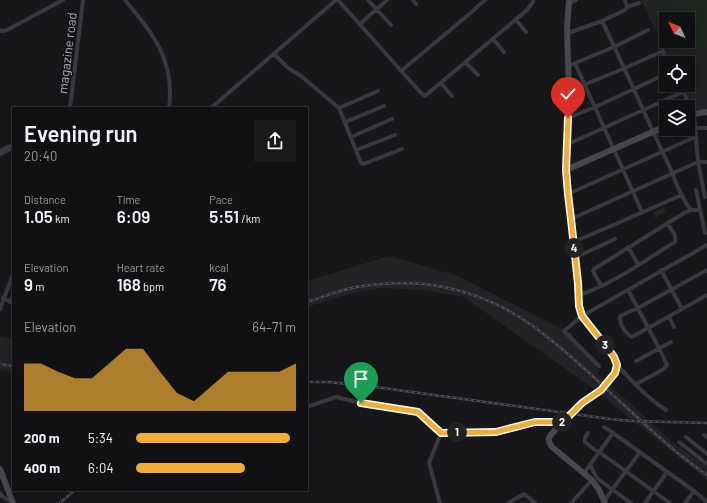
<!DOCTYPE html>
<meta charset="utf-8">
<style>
:root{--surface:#111113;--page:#1a1a1c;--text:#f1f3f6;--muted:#9c9da0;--line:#303133;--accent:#f0ae37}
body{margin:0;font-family:Barlow,sans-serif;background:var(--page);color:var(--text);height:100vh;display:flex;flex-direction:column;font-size:15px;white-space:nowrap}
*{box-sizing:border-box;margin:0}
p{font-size:13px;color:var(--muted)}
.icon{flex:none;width:22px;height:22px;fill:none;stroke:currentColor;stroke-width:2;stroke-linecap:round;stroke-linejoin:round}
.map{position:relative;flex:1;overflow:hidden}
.drawer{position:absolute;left:12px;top:107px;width:296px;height:384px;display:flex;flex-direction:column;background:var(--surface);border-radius:0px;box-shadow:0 2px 10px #0003,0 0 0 1px var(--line)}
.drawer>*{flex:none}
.needle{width:26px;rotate:313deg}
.controls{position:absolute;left:659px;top:12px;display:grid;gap:8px}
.controls a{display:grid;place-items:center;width:36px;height:36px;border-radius:0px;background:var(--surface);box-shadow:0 2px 10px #0003,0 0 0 1px var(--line);font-size:20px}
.pin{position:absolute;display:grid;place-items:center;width:34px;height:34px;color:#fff;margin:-41px -17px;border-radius:50% 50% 50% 0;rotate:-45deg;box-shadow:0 0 4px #0007}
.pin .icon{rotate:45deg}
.km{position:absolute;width:20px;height:20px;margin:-10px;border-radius:50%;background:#222;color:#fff;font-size:11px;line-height:20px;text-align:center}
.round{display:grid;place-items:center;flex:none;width:42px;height:42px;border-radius:0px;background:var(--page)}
.overview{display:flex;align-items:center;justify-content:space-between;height:68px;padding:0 12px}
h1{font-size:22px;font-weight:600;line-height:30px}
.metrics{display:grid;grid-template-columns:repeat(3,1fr);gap:6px;height:68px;padding:4px 12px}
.metrics div{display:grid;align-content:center}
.metrics b{font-size:17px;font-weight:600}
.metrics small{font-size:11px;font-weight:400}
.metrics p{font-size:11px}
.chart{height:112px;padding:8px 12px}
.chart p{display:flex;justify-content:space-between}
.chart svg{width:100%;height:72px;margin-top:4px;fill:var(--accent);opacity:.7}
ul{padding:0 12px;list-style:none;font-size:13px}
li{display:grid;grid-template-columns:64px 48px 1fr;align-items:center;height:30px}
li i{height:10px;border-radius:5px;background:var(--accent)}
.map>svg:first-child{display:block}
.built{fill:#232326;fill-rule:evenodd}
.green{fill:#1f2720}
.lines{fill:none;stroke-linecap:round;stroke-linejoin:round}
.street{stroke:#38393e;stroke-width:4}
.secondary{stroke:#46484e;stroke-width:6}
.rail-casing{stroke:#4b4d53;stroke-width:2.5}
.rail{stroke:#121214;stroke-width:1;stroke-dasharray:3;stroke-linecap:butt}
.secondary-bridge{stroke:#46484e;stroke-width:6}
.route-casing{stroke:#fff;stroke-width:8}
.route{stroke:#f0ae37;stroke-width:5}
.labels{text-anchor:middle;stroke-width:3;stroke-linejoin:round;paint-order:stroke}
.street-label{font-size:13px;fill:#a9aeb8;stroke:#121214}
</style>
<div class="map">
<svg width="707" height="503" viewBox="0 0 707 503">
<rect width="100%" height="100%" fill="#171719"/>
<path class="built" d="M641,0H707V110H695L682,85H688V63H671ZM666,19H688V41H666Z
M389,256L458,276L572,334V340L600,370L597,373L671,441L707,467V480L595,390L464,297L421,290L381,288L345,295L307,307V281Z
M0,336L13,338V373L0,370Z"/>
<path class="green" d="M676,0H707V43L676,59L668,41H688V19H666V38L653,11Z
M664,207L666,212L655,218L653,213Z"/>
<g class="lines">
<path class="street" d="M125,0C154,34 175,61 169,108
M338,0L421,93L425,96L527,10L533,2V0
M368,0L391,25
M413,0L416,4
M625,0L627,7
M568,4L576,0
M516,20L526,32
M602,21C625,68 645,116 668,163C675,179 680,197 691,210H699
M360,24L387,0
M0,30L2,31L7,30L63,0
M568,33L602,21L625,10L627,7L639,3
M493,39L504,52
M274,54L288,68L301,76L339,108L361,163L363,164L366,163L402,149
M465,62L478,75
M575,63L642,212
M568,66L614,47L648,30
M401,71L467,16L485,0
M441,83L452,96
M680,85L694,114L698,162L705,197
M569,91L625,68L663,51L669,63
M70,108L83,0
M211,108L336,0
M339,108L378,91
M568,118L595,107L666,74
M345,122L384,106
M695,128H707
M351,137L392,119
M566,145L683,92
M356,150L395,135
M0,151L13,145
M0,154L13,148
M696,190L705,233
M568,194L695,137
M571,219L698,162H707
M573,242C610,227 645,211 682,195
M628,247L638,264
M575,257L585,253L615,239
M661,270L682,309
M707,270L638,308L622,315L620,317C619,324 626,334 632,337L707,295
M601,286L593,271L594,269L684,213L691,210
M628,290L659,348L667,365L664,369L636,384
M579,295C613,284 644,261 675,242C677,235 671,229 667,223
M3,298L13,303
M10,302L13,295
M0,309L13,274
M669,316L674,327
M636,361L671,342
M617,365C632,381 647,398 666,410
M599,366L564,331L582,316L707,245
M307,407L336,397L361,403L418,412L441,433L496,432L535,422H562
M604,427L613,433
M588,433L585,438V442L599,453
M704,435L707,437
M686,437L707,454
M679,442L707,464
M599,452L670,503
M590,465L596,476L598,479L631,503
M584,473L613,433L694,491L707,502
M0,493C2,497 6,500 12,500
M604,501L640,452
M440,503L429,463L441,433
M508,503L524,494L535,503
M571,503L592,480
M645,503L667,472
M685,503L694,491"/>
<path class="secondary" d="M569,0L567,29L569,91L566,170L568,194L571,219L577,283L579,306L582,316L593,330L609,350L614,357L617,365L615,373L612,377
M688,115L707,112
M566,170L666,126
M601,390C595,395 588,398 582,403C577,407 551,433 549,438C548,442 550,444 552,447L592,480L599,490L605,503
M0,469L13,503"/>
<g class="rail-casing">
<path id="rail" d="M307,302C323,297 340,290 356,287C381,283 407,281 432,285C466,290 501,304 530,324C564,348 595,379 626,407C652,431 678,455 707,475
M0,364L13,366
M307,382H328L368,386L610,419L632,421L707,423
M60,503L75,490"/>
</g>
<use href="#rail" class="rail"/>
<path class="secondary-bridge" d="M601,390L612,377"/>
</g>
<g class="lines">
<g class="route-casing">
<path id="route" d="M361,403L418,412L441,433L496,432L535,422H563L582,403L601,390L615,373L617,365L614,357L609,350L593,330L582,316L579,306L578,283L571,219L568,194L566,170L568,118"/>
</g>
<use href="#route" class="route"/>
</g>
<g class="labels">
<g class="street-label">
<text transform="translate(67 53) rotate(-83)" y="5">magazine road</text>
</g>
</g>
</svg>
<div class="controls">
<a><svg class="needle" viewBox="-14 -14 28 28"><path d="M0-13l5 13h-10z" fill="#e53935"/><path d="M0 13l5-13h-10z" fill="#9c9da0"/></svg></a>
<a><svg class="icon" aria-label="locate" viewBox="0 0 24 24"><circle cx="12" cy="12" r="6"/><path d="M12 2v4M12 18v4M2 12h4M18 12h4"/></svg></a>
<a><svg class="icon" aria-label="layers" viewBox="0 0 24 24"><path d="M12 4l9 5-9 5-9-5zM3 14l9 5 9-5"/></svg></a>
</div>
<div class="pin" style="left:361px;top:403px;background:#1e9e55"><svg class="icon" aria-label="arrive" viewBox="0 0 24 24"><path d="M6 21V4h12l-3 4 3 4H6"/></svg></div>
<div class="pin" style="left:568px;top:118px;background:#d93025"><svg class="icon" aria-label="check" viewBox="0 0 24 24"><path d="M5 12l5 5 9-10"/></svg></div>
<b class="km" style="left:457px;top:432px">1</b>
<b class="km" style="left:562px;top:422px">2</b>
<b class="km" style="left:605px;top:345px">3</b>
<b class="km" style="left:574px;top:248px">4</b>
<section class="drawer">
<div class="overview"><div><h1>Evening run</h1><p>20:40</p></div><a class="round"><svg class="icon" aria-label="share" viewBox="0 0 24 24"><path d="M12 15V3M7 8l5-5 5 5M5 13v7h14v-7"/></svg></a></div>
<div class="metrics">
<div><p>Distance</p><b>1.05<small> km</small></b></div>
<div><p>Time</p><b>6:09</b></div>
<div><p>Pace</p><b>5:51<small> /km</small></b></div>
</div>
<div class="metrics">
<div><p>Elevation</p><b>9<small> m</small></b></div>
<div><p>Heart rate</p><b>168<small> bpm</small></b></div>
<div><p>kcal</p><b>76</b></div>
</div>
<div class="chart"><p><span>Elevation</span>64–71 m</p>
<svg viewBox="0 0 160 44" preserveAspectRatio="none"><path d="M0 44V15L10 15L20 20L30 24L40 24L50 15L60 6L70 6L80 20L90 33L100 38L110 29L120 20L130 20L140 20L150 20L160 15V44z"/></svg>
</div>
<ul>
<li><b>200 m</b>5:34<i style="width:96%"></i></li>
<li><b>400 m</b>6:04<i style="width:68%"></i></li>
</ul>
</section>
</div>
